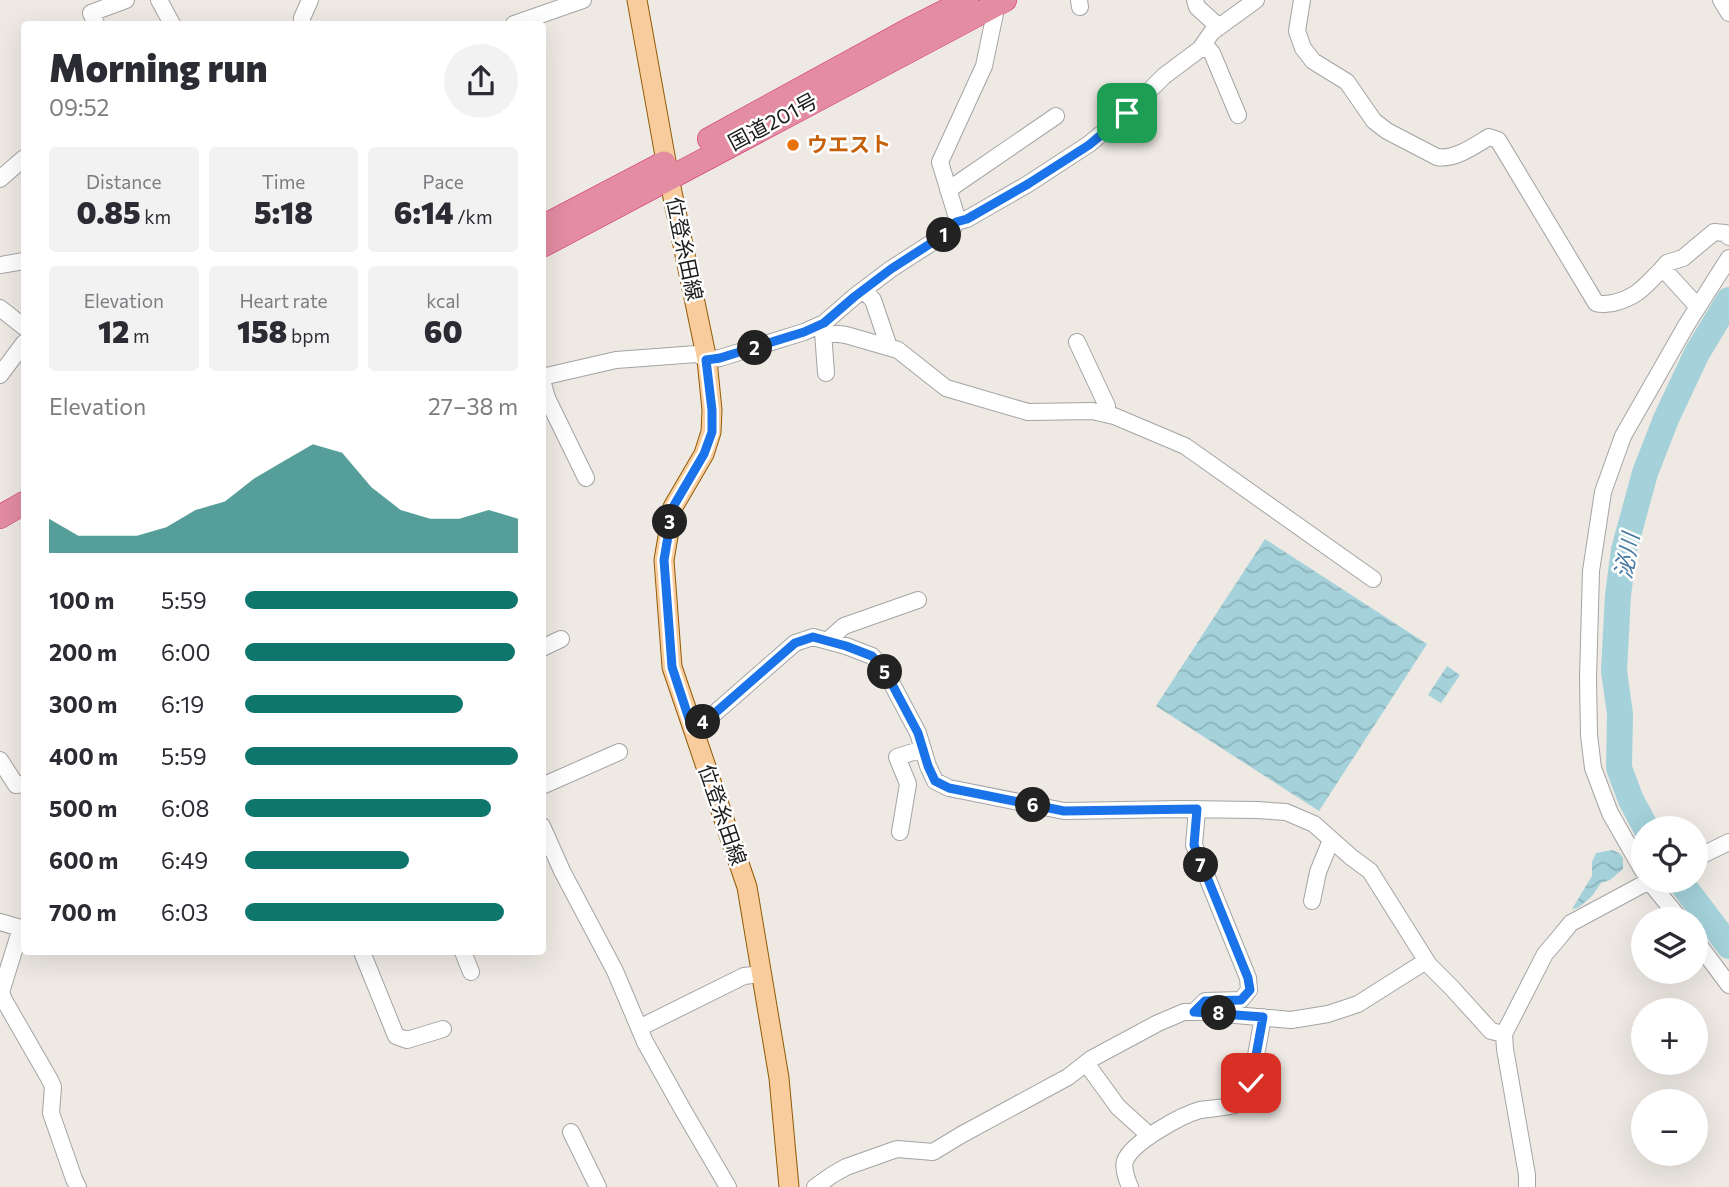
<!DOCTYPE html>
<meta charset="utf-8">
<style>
:root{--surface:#fff;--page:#f2f2f3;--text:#2b2b33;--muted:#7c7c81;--accent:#0f766e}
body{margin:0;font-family:Commissioner,"Noto Sans JP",sans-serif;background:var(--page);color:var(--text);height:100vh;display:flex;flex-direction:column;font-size:26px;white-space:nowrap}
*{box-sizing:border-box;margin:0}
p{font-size:23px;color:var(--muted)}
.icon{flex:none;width:38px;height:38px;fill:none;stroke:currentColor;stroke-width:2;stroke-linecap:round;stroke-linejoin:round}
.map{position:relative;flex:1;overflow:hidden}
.details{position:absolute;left:21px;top:21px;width:525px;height:934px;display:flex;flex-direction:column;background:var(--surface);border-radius:7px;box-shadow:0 7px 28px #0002}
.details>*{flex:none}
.fabs{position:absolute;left:1631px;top:816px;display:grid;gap:14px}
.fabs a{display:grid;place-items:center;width:77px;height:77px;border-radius:50%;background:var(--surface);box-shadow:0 7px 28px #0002;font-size:35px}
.pin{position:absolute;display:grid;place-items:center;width:60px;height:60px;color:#fff;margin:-30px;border-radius:14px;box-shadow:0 4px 10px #0006}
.km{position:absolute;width:35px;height:35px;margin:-18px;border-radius:50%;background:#222;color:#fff;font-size:19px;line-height:35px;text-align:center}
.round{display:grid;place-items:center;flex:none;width:74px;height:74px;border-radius:37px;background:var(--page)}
.overview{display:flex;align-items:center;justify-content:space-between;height:119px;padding:0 28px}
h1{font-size:38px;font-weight:800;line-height:52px}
.metrics{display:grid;grid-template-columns:repeat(3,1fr);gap:10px;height:119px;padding:7px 28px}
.metrics div{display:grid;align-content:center;border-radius:7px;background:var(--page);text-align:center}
.metrics b{font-size:30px;font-weight:800}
.metrics small{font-size:19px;font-weight:400}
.metrics p{font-size:19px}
.chart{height:196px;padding:14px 28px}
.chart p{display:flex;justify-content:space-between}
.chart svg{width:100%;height:126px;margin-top:7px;fill:var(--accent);opacity:.7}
ul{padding:0 28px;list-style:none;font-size:23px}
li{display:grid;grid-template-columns:112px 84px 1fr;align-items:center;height:52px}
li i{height:18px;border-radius:9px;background:var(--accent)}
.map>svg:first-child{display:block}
.water{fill:url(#water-waves)}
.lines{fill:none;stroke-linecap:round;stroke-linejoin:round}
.river{stroke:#a4d1da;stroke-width:26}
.minor-casing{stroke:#a4a4a4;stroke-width:18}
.major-casing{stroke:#915a04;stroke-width:21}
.highway-casing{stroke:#d3296d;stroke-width:24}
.minor{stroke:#fff;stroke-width:16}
.major{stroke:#f9cc9d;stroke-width:19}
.highway{stroke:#e38ca2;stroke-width:23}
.route-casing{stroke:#fff;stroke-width:14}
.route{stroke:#1a73e8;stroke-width:9}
.food-dot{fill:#e8710a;stroke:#fff;stroke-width:2.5}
.labels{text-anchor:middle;stroke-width:5;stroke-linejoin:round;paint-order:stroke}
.street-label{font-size:21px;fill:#1d1d1d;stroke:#fff}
.food-label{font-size:21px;font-weight:bold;fill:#c56008;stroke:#fff;text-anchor:start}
.water-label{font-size:23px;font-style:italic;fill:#497aa1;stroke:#fff}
</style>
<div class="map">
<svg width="1729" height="1187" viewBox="0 0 1729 1187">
<defs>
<pattern id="water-waves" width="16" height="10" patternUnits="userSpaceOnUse" patternTransform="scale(1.75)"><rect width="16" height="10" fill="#a4d1da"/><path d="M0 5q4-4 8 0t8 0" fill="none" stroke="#8db3bb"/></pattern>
</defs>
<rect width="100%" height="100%" fill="#eee9e3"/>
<path class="water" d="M1265,539L1427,644L1319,811L1156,706Z
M1447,666L1460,675L1441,703L1428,695Z
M1612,850L1619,853L1623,858V869L1610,880L1601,883L1592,896L1578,908L1572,909L1592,876V862L1596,853Z"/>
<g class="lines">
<path class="river" d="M1646,828L1631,800L1619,768L1620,714L1614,671L1618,595L1624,550L1645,473L1666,419L1697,353L1729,300
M1679,880L1729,946"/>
<g class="minor-casing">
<path id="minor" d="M159,0L172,24
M1079,0L1080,7
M1195,0L1197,7L1219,27
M1302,0L1297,31L1303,48L1313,61L1347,82L1374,121L1387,131L1437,157C1455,160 1474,146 1489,137L1498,140L1596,303C1603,305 1606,304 1613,303C1637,297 1643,288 1660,271L1667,273L1698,307
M1721,0L1729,13
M96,24L91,13L126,0
M302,24V18L310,0
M514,24L583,0
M1204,44L1212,53L1238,115
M0,179L24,158
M948,190L1056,116
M956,222L967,219L1028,184L1089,144L1127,113L1164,76L1200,49L1212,32L1256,0
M0,265L24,261
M1660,271L1667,263L1683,258L1714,232L1725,233L1729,237
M863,290L873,300L889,347
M0,308L24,327
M817,326L823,332L846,335L898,350L946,388L1028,412L1092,411L1114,416L1185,446L1373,579
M823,332L826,373
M1077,342L1107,406V414
M0,375L24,343
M542,377L616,360L697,354L707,360L720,358L804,332L824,323L854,297L891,269L953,229L957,218L940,162L984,66L997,4L999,0
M542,380L547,398L586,478
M827,641L844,626L918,600
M542,648L561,639
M692,728L707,720L795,643L813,637L846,646L872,656L884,669L918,733L928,766L935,781L949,788L1064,811L1181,809L1257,810L1286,812L1314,824L1351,857L1370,871L1429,965L1451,987L1491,1031L1504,1034
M0,760L16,785L24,784
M542,786L619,752
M542,826L562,871L615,971L645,1042L683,1110L728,1187
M900,832L908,784L897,757L923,749
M1696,858L1729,842
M1643,871L1610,813L1593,768L1589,735L1588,678L1591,571L1603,492L1623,436L1687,324L1729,258
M1648,880L1680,919
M1312,901L1318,872L1331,840
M0,922L24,929
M21,928L1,992L4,1000L50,1080L53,1087L51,1113L74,1179L78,1187
M1696,941L1729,985
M362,952L396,1036L407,1040L443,1029
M463,952L471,972
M1194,1012L1205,1001L1241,1000L1249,990L1248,978L1194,845L1197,809
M639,1028L744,976L761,974
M1086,1063L1118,1107L1150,1136
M571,1132L598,1187
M815,1187L832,1175L846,1167L897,1149L933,1152L961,1135L1068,1077L1091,1059L1158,1023L1184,1012H1201L1291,1020L1328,1014L1358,1004L1426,961
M1130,1187C1127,1180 1123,1168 1125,1161C1132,1142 1182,1115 1200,1110C1213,1108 1226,1108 1238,1104L1251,1083L1263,1017
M1527,1187V1175L1505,1049L1504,1034L1545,954L1557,940L1571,923L1651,880"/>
</g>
<g class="major-casing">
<path id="major" d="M637,0L669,178L707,360L712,410L711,432L704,454L673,507L664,560L672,667L747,887L779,1078L789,1187"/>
</g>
<g class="highway-casing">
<path id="highway" d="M709,139L908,30L967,0
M542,227L664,163
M542,246L1005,0
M0,517L24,503"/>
</g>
<use href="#minor" class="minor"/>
<use href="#major" class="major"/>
<use href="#highway" class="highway"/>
</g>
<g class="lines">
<g class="route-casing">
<path id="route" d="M1127,113L1089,145L1028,184L967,219L956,222L953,229L891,269L854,297L824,323L804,332L720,358L706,360L712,410V432L704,454L673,507L664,560L672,667L692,728L707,720L795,643L813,637L846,646L872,656L884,669L918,733L928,766L935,781L949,788L1064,811L1197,809L1194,845L1248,978L1250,990L1241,1000L1205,1001L1194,1012L1263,1017L1251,1083"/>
</g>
<use href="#route" class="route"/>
</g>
<circle class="food-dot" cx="793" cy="145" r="7"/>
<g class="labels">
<g class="street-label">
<text transform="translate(773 122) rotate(-28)" y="7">国道201号</text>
<text transform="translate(684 249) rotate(78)" y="7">位登糸田線</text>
<text transform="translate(722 815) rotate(71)" y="7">位登糸田線</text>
</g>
<g class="food-label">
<text x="807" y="152">ウエスト</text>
</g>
<g class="water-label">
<text transform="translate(1627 556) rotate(-80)" y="8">泌川</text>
</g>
</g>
</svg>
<div class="fabs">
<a><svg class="icon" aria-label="locate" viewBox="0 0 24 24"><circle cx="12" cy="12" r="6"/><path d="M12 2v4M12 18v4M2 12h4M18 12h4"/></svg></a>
<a><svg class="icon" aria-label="layers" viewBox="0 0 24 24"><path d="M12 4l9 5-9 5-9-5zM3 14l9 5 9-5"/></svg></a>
<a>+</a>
<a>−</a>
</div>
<div class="pin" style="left:1127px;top:113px;background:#1e9e55"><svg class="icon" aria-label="arrive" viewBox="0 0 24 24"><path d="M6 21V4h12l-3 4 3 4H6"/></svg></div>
<div class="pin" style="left:1251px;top:1083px;background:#d93025"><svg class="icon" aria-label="check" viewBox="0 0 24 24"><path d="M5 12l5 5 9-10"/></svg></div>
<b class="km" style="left:944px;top:235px">1</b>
<b class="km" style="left:755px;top:348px">2</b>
<b class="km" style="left:670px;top:522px">3</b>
<b class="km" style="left:703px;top:722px">4</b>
<b class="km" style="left:885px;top:672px">5</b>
<b class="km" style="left:1033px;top:805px">6</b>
<b class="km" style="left:1201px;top:865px">7</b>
<b class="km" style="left:1219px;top:1013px">8</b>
<section class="details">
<div class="overview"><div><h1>Morning run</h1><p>09:52</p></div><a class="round"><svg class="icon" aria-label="share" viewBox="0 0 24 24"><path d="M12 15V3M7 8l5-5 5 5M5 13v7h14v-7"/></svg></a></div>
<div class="metrics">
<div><p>Distance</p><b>0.85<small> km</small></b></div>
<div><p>Time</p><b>5:18</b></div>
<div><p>Pace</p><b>6:14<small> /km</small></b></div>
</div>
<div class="metrics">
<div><p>Elevation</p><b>12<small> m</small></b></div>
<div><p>Heart rate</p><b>158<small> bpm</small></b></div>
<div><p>kcal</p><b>60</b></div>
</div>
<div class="chart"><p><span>Elevation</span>27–38 m</p>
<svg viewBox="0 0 160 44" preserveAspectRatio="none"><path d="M0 44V32L10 38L20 38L30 38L40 35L50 29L60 26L70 18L80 12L90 6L100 9L110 21L120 29L130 32L140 32L150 29L160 32V44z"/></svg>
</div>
<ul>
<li><b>100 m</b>5:59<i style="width:100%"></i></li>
<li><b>200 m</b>6:00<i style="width:99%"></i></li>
<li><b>300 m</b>6:19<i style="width:80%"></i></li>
<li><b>400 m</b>5:59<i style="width:100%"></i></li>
<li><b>500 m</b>6:08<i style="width:90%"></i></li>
<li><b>600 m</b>6:49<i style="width:60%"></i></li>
<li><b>700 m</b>6:03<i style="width:95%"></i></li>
</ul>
</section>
</div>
